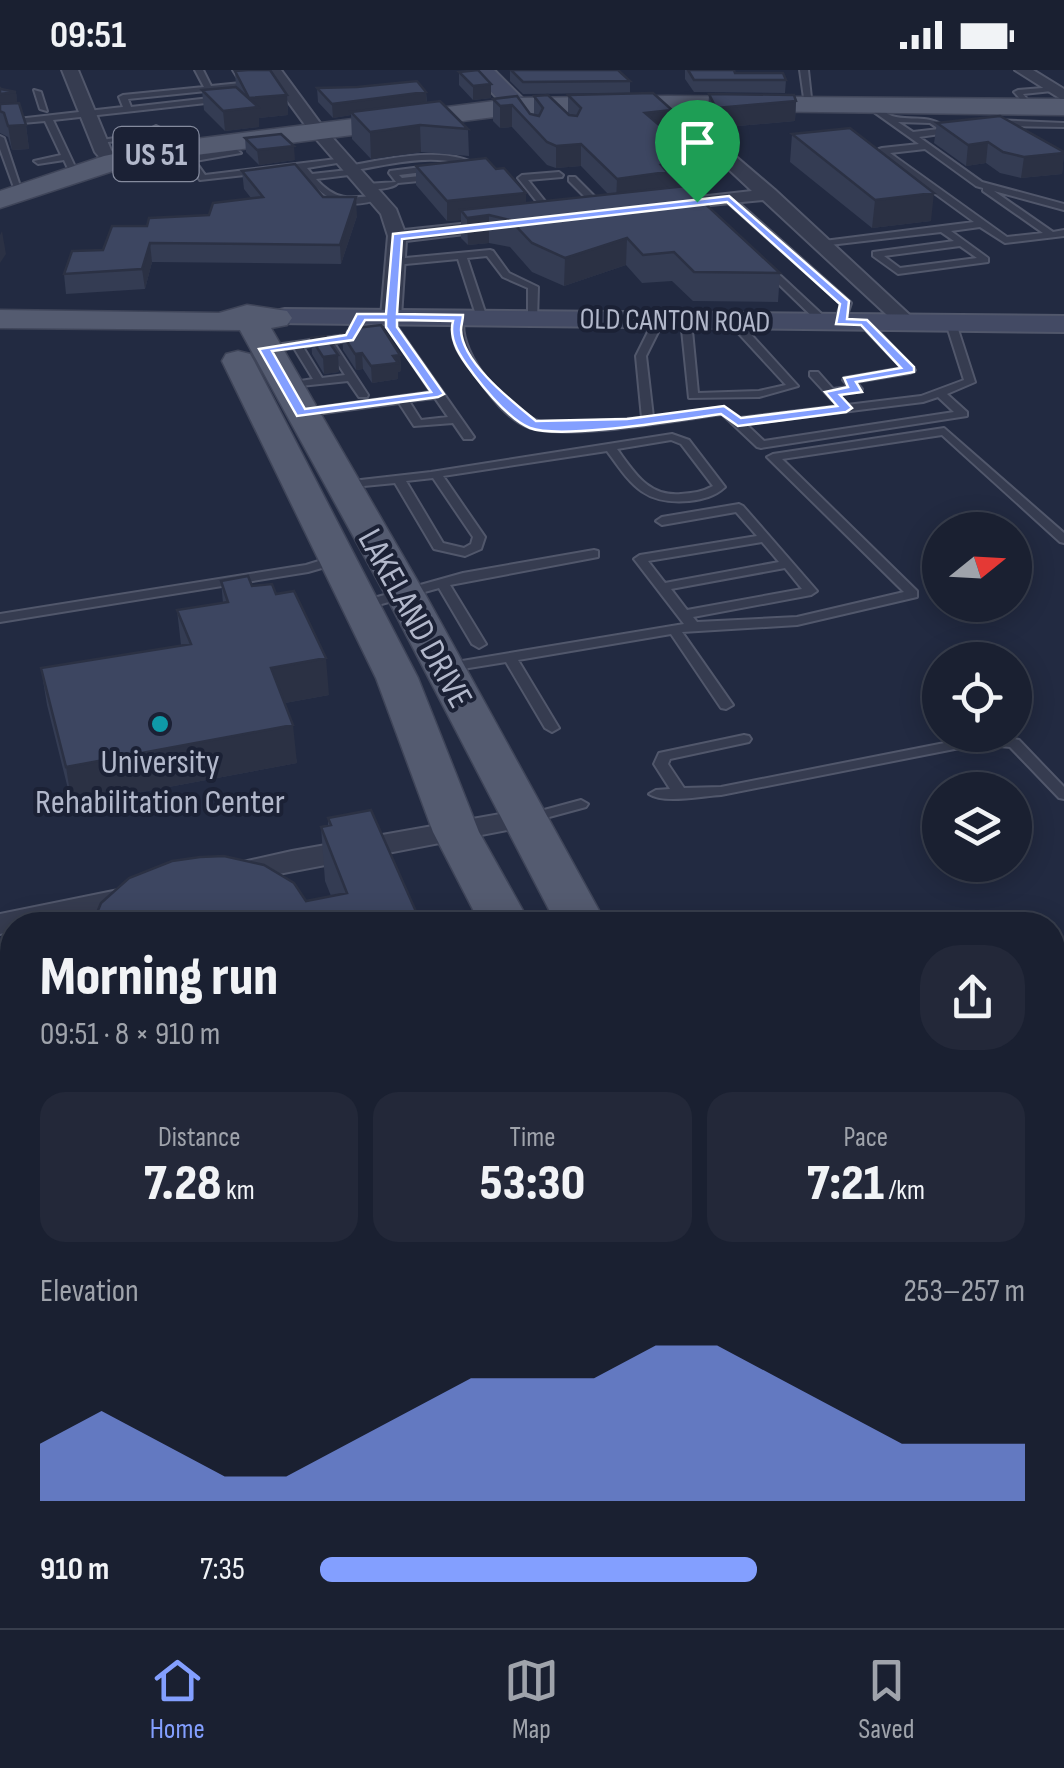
<!DOCTYPE html>
<meta charset="utf-8">
<style>
:root{--surface:#1a2031;--page:#232839;--text:#f1f3f6;--muted:#9fa3ab;--line:#383e4d;--accent:#839fff}
body{margin:0;font-family:"Sofia Sans Condensed",sans-serif;background:var(--page);color:var(--text);height:100vh;display:flex;flex-direction:column;font-size:38px;white-space:nowrap}
*{box-sizing:border-box;margin:0}
p{font-size:32px;color:var(--muted)}
.icon{flex:none;width:55px;height:55px;fill:none;stroke:currentColor;stroke-width:2;stroke-linecap:round;stroke-linejoin:round}
.map{position:relative;flex:1;overflow:hidden}
.side{position:absolute;left:0px;top:842px;width:1065px;height:718px;display:flex;flex-direction:column;background:var(--surface);border-radius:40px 40px 0 0;box-shadow:0 5px 25px #0003,0 0 0 2px var(--line)}
.side>*{flex:none}
.needle{width:65px;rotate:72deg}
.buttons{position:absolute;left:922px;top:442px;display:grid;gap:20px}
.buttons a{display:grid;place-items:center;width:110px;height:110px;border-radius:50%;background:var(--surface);box-shadow:0 5px 25px #0003,0 0 0 2px var(--line);font-size:50px}
.pin{position:absolute;display:grid;place-items:center;width:85px;height:85px;color:#fff;margin:-102px -42px;border-radius:50% 50% 50% 0;rotate:-45deg;box-shadow:0 0 10px #0007}
.pin .icon{rotate:45deg}
.round{display:grid;place-items:center;flex:none;width:105px;height:105px;border-radius:40px;background:var(--page)}
.headline{display:flex;align-items:center;justify-content:space-between;height:170px;padding:0 40px}
h1{font-size:55px;font-weight:800;line-height:75px}
.figures{display:grid;grid-template-columns:repeat(3,1fr);gap:15px;height:170px;padding:10px 40px}
.figures div{display:grid;align-content:center;border-radius:25px;background:var(--page);text-align:center}
.figures b{font-size:50px;font-weight:800}
.figures small{font-size:28px;font-weight:400}
.figures p{font-size:28px}
.chart{height:280px;padding:20px 40px}
.chart p{display:flex;justify-content:space-between}
.chart svg{width:100%;height:180px;margin-top:10px;fill:var(--accent);opacity:.7}
ul{padding:0 40px;list-style:none;font-size:32px}
li{display:grid;grid-template-columns:160px 120px 1fr;align-items:center;height:75px}
li i{height:25px;border-radius:12px;background:var(--accent)}
.status{display:flex;justify-content:space-between;align-items:center;height:70px;padding:0 50px;background:var(--surface);direction:ltr}
.status svg{height:28px;fill:currentColor}
.tab-bar{display:flex;justify-content:space-around;align-items:center;height:140px;border-top:2px solid var(--line);background:var(--surface);font-size:28px;color:var(--muted)}
.tab-bar a{display:grid;justify-items:center;gap:5px}
.tab-bar .current{color:var(--accent)}
.map>svg:first-child{display:block}
.lines{fill:none;stroke-linecap:round;stroke-linejoin:round}
.lane-casing{stroke:#51576b;stroke-width:4}
.street-casing{stroke:#51576b;stroke-width:4}
.secondary-casing{stroke:#51576b;stroke-width:4}
.primary-casing{stroke:#3f4559;stroke-width:3}
.lane{fill:#363c50;fill-rule:evenodd}
.street{fill:#363c50;fill-rule:evenodd}
.secondary{fill:#434a64;fill-rule:evenodd}
.primary{fill:#545b70;fill-rule:evenodd}
.wall{fill:#343c53}
.shaded-wall{fill:#2b3144}
.building{fill:#3d4661;stroke:#2b3144;stroke-width:2.5}
.route{fill:#839fff;stroke:#fff;stroke-width:2.5;fill-rule:evenodd}
.culture-dot{fill:#0f9aa8;stroke:#1b2135;stroke-width:4}
.labels{text-anchor:middle;stroke-width:8;stroke-linejoin:round;paint-order:stroke}
.far-street-label{font-size:30px;fill:#b2b8cb;stroke:#1b2135}
.shield{fill:#1b2135;stroke:#858b9e;stroke-width:2.5}
.shield-label{font-size:32px;font-weight:bold;fill:#b2b8cb}
.street-label{font-size:35px;fill:#b2b8cb;stroke:#1b2135}
.poi-label{font-size:35px;fill:#b2b8cb;stroke:#1b2135}
</style>
<div class="status"><b>09:51</b><svg viewBox="0 0 49 12"><path d="M0 12V9h3v3zM5 12V6h3v6zM10 12V3h3v9zM15 12V0h3v12zM26 1h20v11H26zM47 4h2v5h-2z"/></svg></div>
<div class="map">
<svg width="1064" height="1558" viewBox="0 0 1064 1558">
<rect width="100%" height="100%" fill="#222a41"/>
<g class="lines">
<g class="lane-casing">
<path id="lane" d="M195,0H203L211,16L241,13L233,0H241L250,15L214,20L219,30L215,32L53,50L78,103L77,105H71L64,90L38,94L34,91L61,85L45,51L0,55V51L123,37L119,27L123,25L204,17ZM206,21L210,28L131,37L128,29Z
M800,0H808L812,37L805,35Z
M1055,17L1052,21L1023,24L1033,37L1029,39L1014,22L1018,20Z
M34,20L41,22L47,41L40,39Z
M867,33C878,35 885,45 896,47C920,51 927,44 950,59V63H947L919,67L982,112L1064,134V140L994,121L1053,162L1064,160V166L1005,173L980,157L951,161L988,188V192L898,204L873,186V182L954,171L941,162L821,176L819,174L824,171L974,152L879,83V79L882,78L919,74L867,37ZM898,52L930,53L939,59L913,62ZM925,79L976,116L983,118V121L1043,163L1007,167L890,83ZM960,176L977,188L900,198L884,186Z
M994,50L1064,53V57L997,56L990,52Z
M156,56L160,58L163,66L99,73L95,71L155,62L152,58Z
M0,66L4,68L23,125L16,123L0,79Z
M179,77H185L191,86L237,80L241,83L195,91L205,105L345,88L349,91L307,98L312,104L348,100L347,96C389,89 452,72 487,101L480,103C445,79 395,94 355,100L357,104L316,109C336,131 349,129 377,125L381,128C344,143 322,128 299,99L200,110L178,79Z
M156,81H162L174,92L151,104H145V100L164,91L156,85Z
M437,95L440,96V100L399,105L402,108L437,104L441,107L440,109L398,113C393,119 370,121 363,117L367,114L396,112L389,103L390,101Z
M559,102L563,105L562,107L528,110L556,145L552,148L549,147L518,108L522,105Z
M569,107H575L604,136V140H598L569,111Z
M726,127H732L849,231L851,233L844,254L835,252L841,234L726,131Z
M490,180L493,181L509,203L538,217L537,250L528,248V218L503,207L487,186L467,188L487,248L482,251L477,248L458,189L395,195L390,192L395,189Z
M763,195H769L828,250V254H820L763,199Z
M391,244L396,247L397,257L474,367L472,369H464L453,353L414,356L399,333L301,346L296,343L301,340L431,322L387,257L386,247ZM435,328L448,347L421,350L409,331Z
M357,245L366,247L354,270L334,273L368,325L367,327H359L348,311L282,318V314L313,309L294,278L265,282L261,281V277L346,265ZM325,274L345,305L322,308L303,277Z
M455,246L464,248C456,285 513,348 548,354L642,348L636,286L654,250L659,247L664,250L646,286L653,347L724,337L740,348L921,326L964,310L946,253L951,250L956,253L975,312L947,324L967,342V346L761,378L757,377L722,344C679,350 565,371 528,357C505,348 487,321 473,302C459,285 447,268 455,246ZM938,327L954,342L764,371L746,354L923,332Z
M686,247L691,250L698,323L759,321L786,315L729,253V249H737L798,316L759,327L689,328L681,250Z
M860,250H868L915,300L910,303L856,312L862,319L861,321L838,324L841,328L840,330H832L810,306V302H818L833,319L849,317L843,310L844,308L902,298L860,254Z
M944,358L1064,463V473L1060,472L942,365L782,389L917,521V527L797,555L682,562L733,635L726,639L721,638L671,564L518,590L559,658L552,662L545,658L506,592L444,602L437,598L444,594L684,554L634,489L640,485L757,466L736,442L662,455L656,451L662,447L739,434L743,436L817,521L811,525L693,547L697,552L797,547L904,522L767,387L773,384ZM762,472L779,492L665,513L648,491ZM785,498L802,519L687,540L671,519Z
M672,364L689,370L725,417C714,427 703,429 689,431C643,435 631,414 607,381L443,406L485,467L481,479L465,486L434,479L395,413L343,418L337,415L343,412L431,402ZM671,370L681,374L713,416C702,422 693,423 681,424C648,427 634,402 617,379ZM433,408L473,467L471,474L464,478L443,473L406,411Z
M594,480L598,481V487L450,515L486,574L479,578L472,574L439,518L360,540L354,536L356,533L463,503Z
M335,486L341,490L339,493L308,502L0,552V544L306,495Z
M744,665L749,666L751,669L749,672L670,689L668,694L684,718L721,717L980,666L1014,669L1019,670L1064,717V729L1059,728L1010,677L980,674L721,725C701,726 664,734 649,724L656,720L670,719L654,694L659,683Z
M581,730L588,734L586,737L527,753L520,749L522,746Z
M1064,914V924L1052,926V916Z
M1064,1153V1167L1052,1170V1156Z
M0,1274L7,1276C17,1301 14,1362 12,1390L5,1387L0,1367Z
M23,1548H45L46,1558H24Z"/>
</g>
<g class="street-casing">
<path id="street" d="M62,0H78L111,80L121,92L119,96H107L95,82Z
M265,0H281L323,57L396,139L404,160L498,150L507,155L498,160L406,171L401,247L398,251H384L381,247L388,166L381,144L311,63Z
M1015,0H1033L1064,19V31Z
M667,28L775,120L914,249V257H900L763,130L657,140L654,136L663,131L752,121L661,36L659,33Z
M523,740L533,743L538,749L533,755L227,814L216,812L212,805L216,798L292,781Z
M138,816L149,819L153,826L149,833L43,855H12V861L0,864V844Z
M862,1548H935L931,1558H858Z"/>
</g>
<g class="secondary-casing">
<path id="secondary" d="M471,0H494L525,31L528,36L525,41H509Z
M285,239L1064,246V262L275,253L271,247L275,241Z"/>
</g>
<g class="primary-casing">
<path id="primary" d="M667,26L1064,29V45L667,40L517,44L172,88L119,99L0,138V121L104,86L172,72L517,28Z
M247,235L287,241L292,248L287,255L271,258L425,524L607,855H557L385,524L240,260L0,258V240L219,243Z
M238,281L250,284L254,291L418,608L479,762L531,855H481L433,762L376,608L222,291L226,284Z
M820,1548H891L896,1558H824Z
M918,1548H990L995,1558H922Z"/>
</g>
<use href="#lane" class="lane"/>
<use href="#street" class="street"/>
<use href="#secondary" class="secondary"/>
<use href="#primary" class="primary"/>
</g>
<path class="wall" d="M510,0H618L630,11V23L523,24L510,11Z
M685,0H734L735,3L786,10L785,23L694,22L685,9Z
M235,1L287,25L288,45L259,48V57L225,61L204,40L202,20L236,17Z
M459,2L491,28L473,30L459,15Z
M0,18L16,22L17,33L26,55L29,79L12,80L8,67L0,63Z
M317,18L426,22L427,33L468,59L469,86L421,82L371,89L352,69L351,45L333,48L318,32Z
M709,24L796,31L795,51L715,58L708,44Z
M568,25L672,40L671,62H668L700,90L699,113L666,118L780,203L778,232L693,231L672,211L642,213L626,195L564,216L532,202L510,177L489,173L468,175L461,168V150L447,151L416,115V96L496,99L526,123V133L608,124L581,96L556,98L547,95L512,57L500,58L493,51V29L517,26L530,44L534,45V26L568,44Z
M937,53L1064,82L1062,104L1021,108L1000,103L986,93L966,96L934,73Z
M792,64L931,151L872,158L790,92Z
M245,68L295,90L259,95L246,82Z
M242,101L323,127L357,146L341,194L152,192L145,219L66,224L64,204L147,156L209,145L251,128L244,119Z
M348,259L400,285L401,301L398,302V309L372,313L363,299L356,300L343,280L342,264L348,263Z
M311,268L338,285L339,302L324,304L312,284Z
M221,511L252,516L329,625L285,633L297,693L72,735L47,635L41,598L181,575L177,540L223,533Z
M328,748L422,855L306,831L331,826L325,811L321,757L328,755Z"/>
<path class="shaded-wall" d="M491,14V28L473,30V16Z
M16,22L19,45L0,41V24Z
M426,22L427,36L351,42V45L333,48L332,34Z
M287,25L288,45L259,48V57L225,61L223,41L249,28Z
M796,31L795,51L715,58L716,38Z
M512,35V57L500,58V36Z
M672,40L671,62L644,64L645,43Z
M26,55L29,79L12,80L8,56Z
M420,55L421,82L371,89L370,62Z
M988,72L986,93L966,96L968,75Z
M581,74V96L556,98V76Z
M294,76L295,90L259,95L257,80Z
M1064,83L1062,104L1021,108L1024,87Z
M700,90L699,113L667,117L666,125L616,132L617,109L661,95Z
M526,123V143L489,145V173L468,175L467,148L461,140V150L447,151V131Z
M934,123L931,151L872,158L875,130Z
M356,127L357,146L341,194L340,175Z
M2,161L6,184L0,193V165Z
M627,168L626,195L564,216L565,188Z
M150,173L152,192L145,219L142,199Z
M362,283L363,299L356,300L355,284Z
M338,285L339,302L324,304L323,287Z
M400,285L401,301L398,302V309L372,313L371,296L393,286Z
M326,588L329,625L274,635L271,598Z
M293,655L297,693L72,735L66,697Z
M1064,1327V1358L1052,1361V1330Z
M1062,1379L1054,1411L1052,1412V1381Z"/>
<path class="building" d="M248,0H270L287,25L249,28L235,1Z
M478,0L491,14L473,16L459,2Z
M511,0H618L630,11L523,12Z
M688,0H734L735,3H783L786,10H694Z
M417,11L426,22L332,34L317,18L357,17Z
M236,17L258,37L223,41L202,20Z
M0,18L1,19L16,22L0,24Z
M653,23L672,40L645,43L700,90L661,95L667,102L617,109L581,74L556,76L547,72L512,35L500,36L493,29L517,26L530,44L539,46L543,38L534,26L548,25L569,45L577,46L581,38L568,25Z
M709,24L794,25L796,31L716,38Z
M440,31L468,59L420,55L370,62L351,42Z
M19,33L26,55L8,56L4,43L0,41V34Z
M1000,46L1064,82V83L1024,87L1003,82L988,72L968,75L937,53Z
M850,58L934,123L875,130L792,64Z
M281,64L294,76L257,80L245,68Z
M486,88L496,99L504,98L526,123L447,131L416,96Z
M295,94L323,127H356L340,175L150,173L142,199L64,204L72,181L103,180L112,156H147L149,148L209,145L213,133L263,127L242,101Z
M686,116L780,203L694,202L674,182L643,185L627,168L565,188L532,173L510,150L489,145L467,148L461,140Z
M381,255L400,285L393,286L398,293L371,296L362,283L355,284L342,264L350,263L348,259Z
M325,266L338,285L323,287L311,268Z
M248,506L252,516L272,514L276,524L294,521L326,588L271,598L293,655L66,697L41,598L191,574L177,540L228,532L221,511Z
M371,740L422,855H92L101,833L129,808L172,791L200,787L224,786L264,795L294,813L306,831L347,823L321,757L331,755L328,748Z
M1064,1274V1327L1052,1330V1277Z
M1052,1364L1062,1379L1052,1381Z"/>
<path class="route" d="M729,126L849,231L847,249L867,250L914,297V302L856,312L862,322L840,325L852,338L846,342L738,356L721,344C683,349 562,370 530,358C510,350 487,322 474,305C462,289 448,271 453,251L397,250V257L444,324L438,327L297,346L259,279L346,265L357,244H386L393,164ZM727,132L840,234L836,254L861,255L901,298L844,308L848,317L825,322L837,336L741,348L724,336L627,349L536,351C513,332 462,293 461,260C461,255 463,250 463,245L397,244L402,169ZM365,250H386V257L431,322L305,339L272,281L353,270Z"/>
<circle class="culture-dot" cx="160" cy="654" r="10"/>
<g class="labels">
<g class="far-street-label">
<text transform="translate(675 250) rotate(1)" y="10">OLD CANTON ROAD</text>
</g>
<rect class="shield" x="113.5" y="57" width="85" height="54" rx="8"/>
<g class="shield-label">
<text x="156" y="95">US 51</text>
</g>
<g class="street-label">
<text transform="translate(416 548) rotate(61)" y="12">LAKELAND DRIVE</text>
</g>
<g class="poi-label">
<text x="160" y="703">University<tspan x="160" dy="40">Rehabilitation Center</tspan></text>
</g>
</g>
</svg>
<div class="buttons">
<a><svg class="needle" viewBox="-14 -14 28 28"><path d="M0-13l5 13h-10z" fill="#e53935"/><path d="M0 13l5-13h-10z" fill="#9fa3ab"/></svg></a>
<a><svg class="icon" aria-label="locate" viewBox="0 0 24 24"><circle cx="12" cy="12" r="6"/><path d="M12 2v4M12 18v4M2 12h4M18 12h4"/></svg></a>
<a><svg class="icon" aria-label="layers" viewBox="0 0 24 24"><path d="M12 4l9 5-9 5-9-5zM3 14l9 5 9-5"/></svg></a>
</div>
<div class="pin" style="left:697px;top:132px;background:#1e9e55"><svg class="icon" aria-label="arrive" viewBox="0 0 24 24"><path d="M6 21V4h12l-3 4 3 4H6"/></svg></div>
<section class="side">
<div class="headline"><div><h1>Morning run</h1><p>09:51 · 8 × 910 m</p></div><a class="round"><svg class="icon" aria-label="share" viewBox="0 0 24 24"><path d="M12 15V3M7 8l5-5 5 5M5 13v7h14v-7"/></svg></a></div>
<div class="figures">
<div><p>Distance</p><b>7.28<small> km</small></b></div>
<div><p>Time</p><b>53:30</b></div>
<div><p>Pace</p><b>7:21<small> /km</small></b></div>
</div>
<div class="chart"><p><span>Elevation</span>253–257 m</p>
<svg viewBox="0 0 160 44" preserveAspectRatio="none"><path d="M0 44V30L10 22L20 30L30 38L40 38L50 30L60 22L70 14L80 14L90 14L100 6L110 6L120 14L130 22L140 30L150 30L160 30V44z"/></svg>
</div>
<ul>
<li><b>910 m</b>7:35<i style="width:62%"></i></li>
</ul>
</section>
</div>
<nav class="tab-bar">
<a class="current"><svg class="icon" aria-label="home" viewBox="0 0 24 24"><path d="M3 11l9-7 9 7M6 9v11h12V9"/></svg>Home</a>
<a><svg class="icon" aria-label="map" viewBox="0 0 24 24"><path d="M3 6l6-2 6 2 6-2v14l-6 2-6-2-6 2zM9 4v14M15 6v14"/></svg>Map</a>
<a><svg class="icon" aria-label="saved" viewBox="0 0 24 24"><path d="M7 4h10v16l-5-4-5 4z"/></svg>Saved</a>
</nav>
